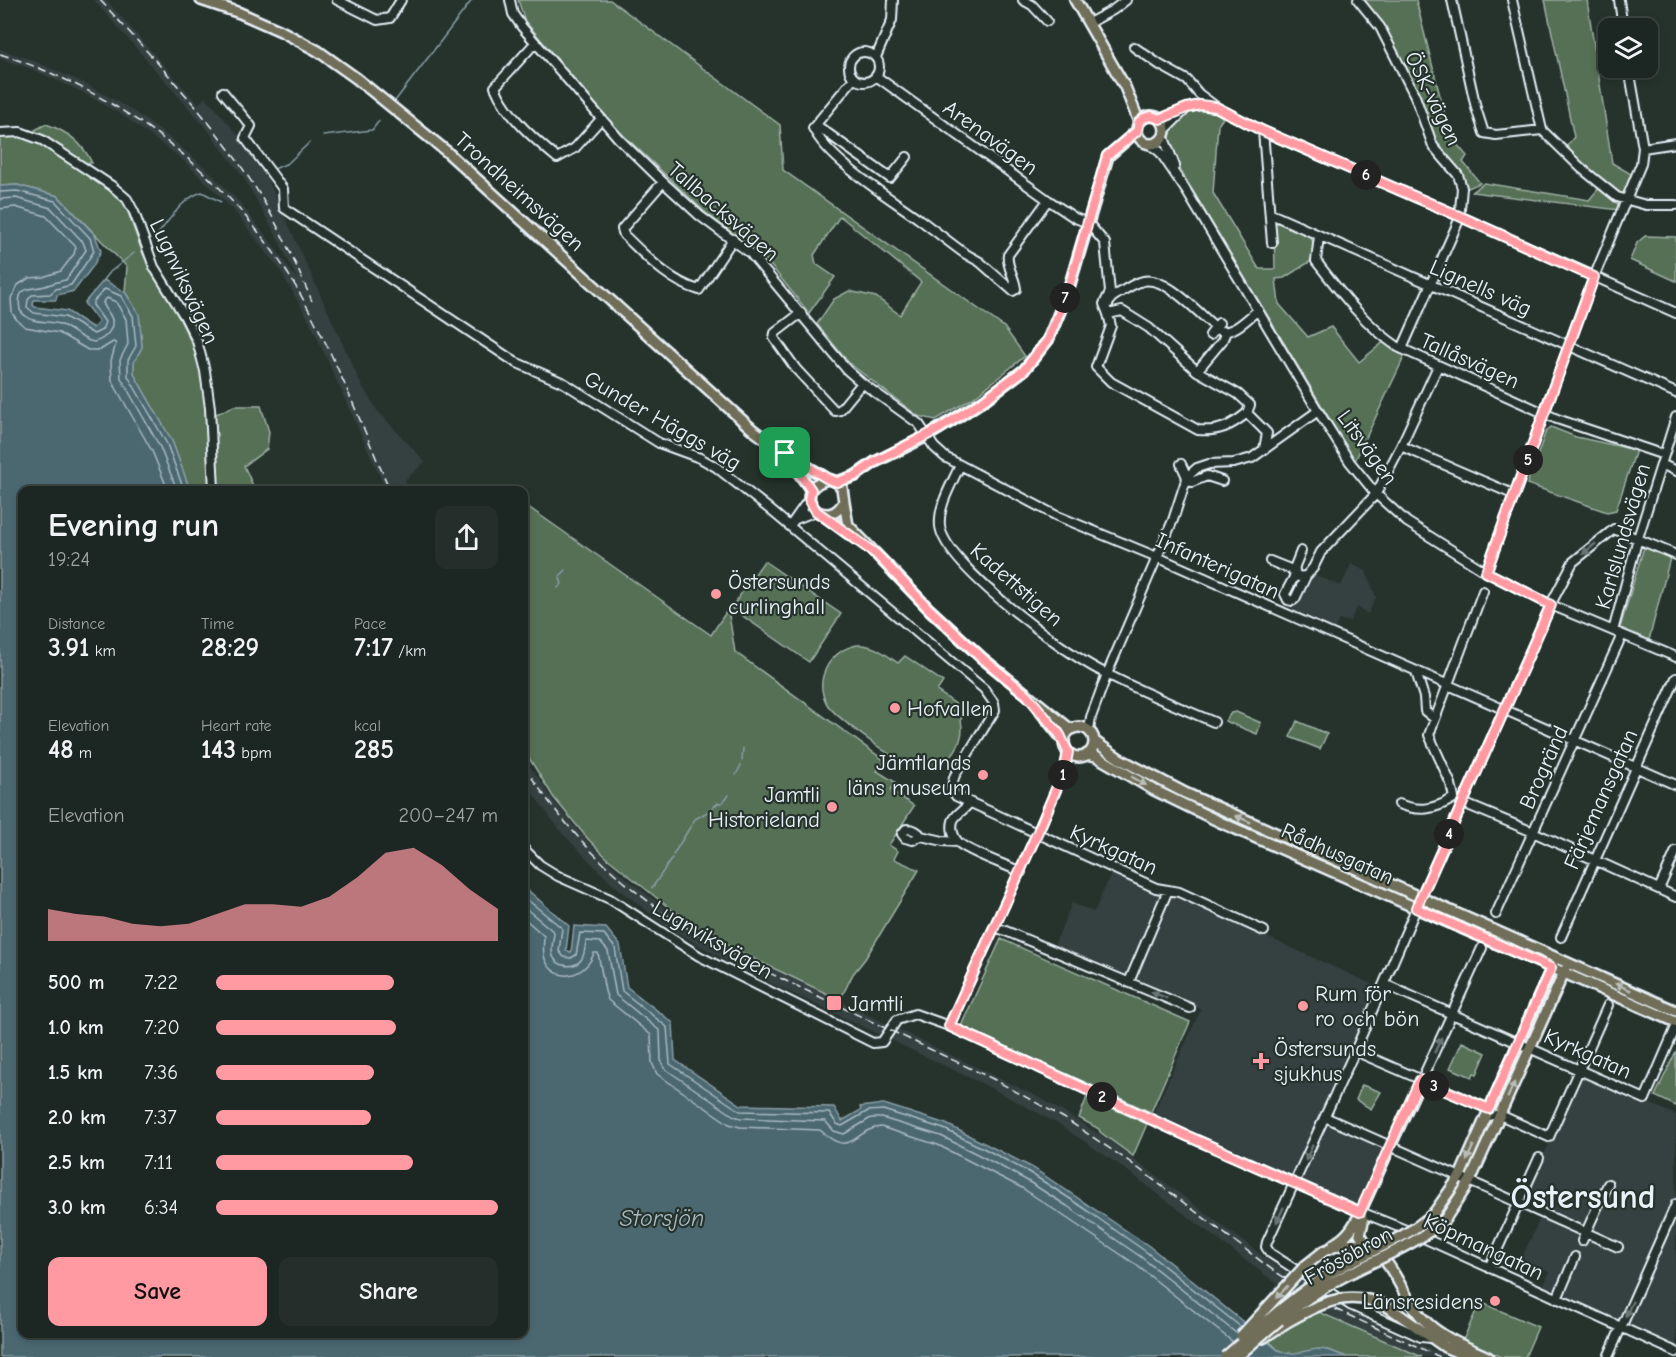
<!DOCTYPE html>
<meta charset="utf-8">
<style>
:root{--surface:#1c2622;--page:#252e2a;--text:#f1f3f6;--muted:#a0a5a5;--line:#3a4340;--accent:#ff9aa2}
body{margin:0;font-family:"Comic Neue",sans-serif;background:var(--page);color:var(--text);height:100vh;display:flex;flex-direction:column;font-size:22px;white-space:nowrap}
*{box-sizing:border-box;margin:0}
p{font-size:20px;color:var(--muted)}
.icon{flex:none;width:33px;height:33px;fill:none;stroke:currentColor;stroke-width:2;stroke-linecap:round;stroke-linejoin:round}
.map{position:relative;flex:1;overflow:hidden}
.details{position:absolute;left:18px;top:486px;width:510px;height:852px;display:flex;flex-direction:column;background:var(--surface);border-radius:12px;box-shadow:0 3px 9px #0003,0 0 0 2px var(--line)}
.details>*{flex:none}
.buttons{position:absolute;left:1598px;top:18px;display:grid;gap:12px}
.buttons a{display:grid;place-items:center;width:60px;height:60px;border-radius:12px;background:var(--surface);box-shadow:0 3px 9px #0003,0 0 0 2px var(--line);font-size:30px}
.pin{position:absolute;display:grid;place-items:center;width:51px;height:51px;color:#fff;margin:-26px;border-radius:12px;box-shadow:0 3px 9px #0006}
.km{position:absolute;width:30px;height:30px;margin:-15px;border-radius:50%;background:#222;color:#fff;font-size:16px;line-height:30px;text-align:center}
.round{display:grid;place-items:center;flex:none;width:63px;height:63px;border-radius:12px;background:var(--page)}
.head{display:flex;align-items:center;justify-content:space-between;height:102px;padding:0 30px}
h1{font-size:33px;font-weight:700;line-height:45px}
.metrics{display:grid;grid-template-columns:repeat(3,1fr);gap:9px;height:102px;padding:6px 30px}
.metrics div{display:grid;align-content:center}
.metrics b{font-size:26px;font-weight:700}
.metrics small{font-size:16px;font-weight:400}
.metrics p{font-size:16px}
.chart{height:168px;padding:12px 30px}
.chart p{display:flex;justify-content:space-between}
.chart svg{width:100%;height:108px;margin-top:6px;fill:var(--accent);opacity:.7}
.action{display:flex;gap:12px;margin-top:auto;padding:12px 30px}
.action a{flex:1;height:69px;border-radius:12px;background:var(--accent);color:#111;font-size:24px;font-weight:700;line-height:69px;text-align:center}
.action a+a{background:var(--page);color:var(--text)}
ul{padding:0 30px;list-style:none;font-size:20px}
li{display:grid;grid-template-columns:96px 72px 1fr;align-items:center;height:45px}
li i{height:15px;border-radius:8px;background:var(--accent)}
.map>svg:first-child{display:block}
.built{fill:#353f3f}
.green{fill:#556f55;stroke:#9eb0a6;stroke-width:1.5}
.water{fill:#4b6771;stroke:#8a9ea7;stroke-width:1.5}
.lines{fill:none;stroke-linecap:round;stroke-linejoin:round}
.shore{stroke:#a9bac2;stroke-width:1.5}
.stream{stroke:#8a9ea7;stroke-width:1.5}
.minor-casing{stroke:#e8f1f8;stroke-width:12}
.major-casing{stroke:#e8f1f8;stroke-width:14}
.minor{stroke:#26332d;stroke-width:8}
.major{stroke:#706e59;stroke-width:9}
.rail{stroke:#e8f1f8;stroke-width:1.5;stroke-dasharray:9 4.5;stroke-linecap:butt}
.major-bridge-casing{stroke:#e8f1f8;stroke-width:14;stroke-linecap:butt}
.major-bridge{stroke:#706e59;stroke-width:9}
.oneway{fill:#6a7674}
.oneway2{fill:#b8bdb8}
.route-casing{stroke:#fff;stroke-width:12}
.route{stroke:#ff9aa2;stroke-width:8}
.poi-dot{fill:#ff9aa2;stroke:#26332d;stroke-width:2}
.labels{text-anchor:middle;stroke-width:4.5;stroke-linejoin:round;paint-order:stroke}
.street-label{font-size:22px;fill:#e8f1f8;stroke:#26332d}
.poi-label{font-size:22px;fill:#e8f1f8;stroke:#26332d;text-anchor:start}
.water-label{font-size:24px;font-style:italic;fill:#a9bac2;stroke:#26332d}
.town-label{font-size:34px;font-weight:bold;fill:#e8f1f8;stroke:#26332d}
</style>
<div class="map">
<svg width="1676" height="1357" viewBox="0 0 1676 1357">
<rect width="100%" height="100%" fill="#26332d"/>
<filter id="ink" filterUnits="userSpaceOnUse"><feTurbulence type="fractalNoise" baseFrequency=".0167" numOctaves="2"/><feDisplacementMap in="SourceGraphic" scale="12" xChannelSelector="R" yChannelSelector="G"/><feConvolveMatrix kernelMatrix="1 2 1 2 8 2 1 2 1" color-interpolation-filters="sRGB"/></filter>
<g filter="url(#ink)">
<path class="built" d="M94,0H106L198,104L206,97L239,136L263,169L361,384L377,410L425,462L405,480L409,490H386L310,322L280,270L232,208L182,159L122,115L80,91L31,69L0,58V49L34,61L84,83L127,107L169,137L209,171L239,202L270,241L298,281L276,235L244,178L207,129Z
M1351,564L1366,571L1376,597L1368,614L1357,607L1350,621L1339,620L1335,628L1293,610L1307,579L1313,574L1341,586Z
M524,757L556,804L588,842L620,873L674,915L720,942L765,965L1044,1100L1110,1141L1272,1263L1348,1311L1449,1357H1420L1350,1326L1313,1306L1273,1281L1125,1169L1060,1125L989,1087L731,964L666,926L611,883L562,833L524,782Z
M1112,872L1161,894H1172L1378,987L1319,1118L1388,1148L1362,1207L1153,1114L1201,1009L1054,946L1072,903L1094,912Z
M1580,1073L1676,1115V1348L1542,1289L1549,1272L1521,1260L1541,1216L1521,1207Z"/>
<path class="green" d="M518,0H610L780,125L783,170L1004,327L1025,356L973,398L936,420L918,416L849,363L817,324L834,299L849,291L876,297L900,315L921,282L840,216L814,255L816,264L835,277L809,313L763,256L706,213L615,127L525,21Z
M1362,0H1416L1450,136L1467,156L1463,162L1480,183L1466,189C1462,170 1446,160 1436,143C1409,98 1399,39 1362,0Z
M1545,0H1587L1612,163L1631,174L1624,193L1621,195L1610,189L1566,147L1574,137Z
M1200,109L1216,112L1223,118L1218,125L1213,193L1259,269H1275L1274,226L1277,221C1287,225 1308,230 1312,240C1315,246 1312,255 1311,261L1284,278L1276,279L1279,304L1308,337L1331,327L1359,362L1385,341L1406,353L1355,461L1173,158L1167,138C1174,122 1183,113 1200,109Z
M46,124C68,132 82,142 92,163H85L38,134L35,130Z
M0,136L31,138L56,152L106,186L125,204L142,252L153,274L178,316L197,354L204,391L210,490H190L172,441L134,374V362L142,347L139,314L125,292L127,267L58,196L17,185L0,186Z
M1484,183L1589,200L1599,188L1619,205V210L1472,192Z
M1645,236L1676,237V281L1630,260L1637,243Z
M234,406H261L269,432L267,449L244,466L255,490H217L214,415Z
M1551,427L1576,437L1636,450L1616,510L1607,512L1527,484L1546,431Z
M524,504L711,635L728,609L735,652L885,761L877,771L895,782L891,790L914,806L889,845L898,851L894,859L919,870L865,959L853,974L840,1000L746,955L704,932L668,907L607,858L588,839L554,798L524,750Z
M1644,547L1670,558L1649,640L1620,628Z
M764,561L841,614L809,662L731,608Z
M857,645C874,644 885,654 898,663L905,656L943,682L937,691L967,712C965,715 962,716 961,719C961,720 962,727 962,728C962,740 956,753 946,760C936,767 923,770 911,766C898,763 834,716 827,704C813,679 830,650 857,645Z
M1236,712L1261,723L1257,734L1225,721L1231,713Z
M1297,721L1327,734L1320,749L1290,737Z
M1001,939L1190,1022L1151,1112L961,1026Z
M1462,1042L1486,1053L1477,1074L1474,1073L1472,1077L1450,1068Z
M1676,1051V1106L1655,1096Z
M1362,1085L1381,1092L1371,1109L1356,1100Z
M1087,1097L1147,1124L1133,1156L1100,1132L1099,1129L1079,1118Z
M1279,1297L1310,1316L1319,1312L1422,1357H1347L1328,1350L1287,1355L1278,1350L1268,1340L1273,1336L1256,1323Z
M1480,1302L1538,1327L1525,1357H1501L1463,1340Z"/>
<path class="water" d="M17,185L58,196L95,235L101,251L93,266L74,291L57,295L56,300H34L33,305L35,307L67,311L93,328L99,322L84,303L104,280L125,292L139,314L142,347L134,362V374L172,441L190,490H22V1334H524V887L569,926L566,951L571,952L574,926L606,928L620,945L627,987L673,1023L675,1060L741,1105L834,1107L842,1121L861,1110L860,1107L884,1104L946,1124L1033,1168L1149,1246L1278,1350C1295,1357 1302,1350 1319,1349C1329,1349 1337,1354 1347,1357H0V186Z"/>
<g class="lines">
<path class="shore" d="M0,192L17,191L55,201L90,238L94,251L71,285L56,289L50,294L32,295L28,300L27,307L34,313L65,317L94,334L102,330L105,322L93,305V302L105,289L121,296L133,316L136,346L128,360V376L167,444L184,490
M0,199L16,198L51,208L83,242L86,250L66,280C59,281 54,283 48,285C35,291 15,282 20,310C31,327 49,318 64,326C74,331 82,340 94,342C106,339 117,327 110,315C107,310 104,307 103,302L107,298L116,302L126,319L128,344L120,360L121,378L160,447L177,490
M0,209L15,207L46,216L76,247L74,254L61,271L43,277L29,278L18,285L11,298L12,313L17,320L25,327L59,333L88,350H100L113,342L116,343L111,361L112,381L152,451L168,490
M524,897L562,928L559,951L564,957L571,958L576,955L580,933L604,934L615,948L622,991L667,1027L670,1064L740,1111L829,1113L837,1124L842,1126L868,1111L883,1110L944,1129L987,1150L1030,1173L1072,1200L1145,1251L1241,1327
M524,907L554,932C554,939 550,948 553,956C557,967 574,969 581,960C585,955 585,947 586,941L600,942L608,951L616,995L660,1031L661,1060L664,1068L734,1116L741,1118L825,1121L834,1131L844,1134L871,1118H882L941,1136L983,1157L1026,1180L1067,1206L1141,1257L1236,1333
M524,918L544,936C544,943 542,951 545,959C555,985 586,977 594,953H598L605,991L608,1000L651,1035L652,1063L657,1074L729,1124L740,1127L820,1130C853,1161 854,1128 881,1127L938,1145L1022,1188L1135,1264L1233,1342"/>
<path class="stream" d="M395,101L472,0
M323,136L372,130L379,121
M274,169L288,163L309,143
M157,235C170,220 182,198 202,192L221,202
M104,280L110,272L134,253
M560,576L566,570
M558,588L562,584L560,578
M742,761L743,748
M736,775L741,765
M710,810L718,803H722L729,795
M673,855L695,819L709,811
M652,888L672,858"/>
<g class="minor-casing">
<path id="minor" d="M337,0L377,20L390,18L401,0
M510,0L513,14L522,27L619,139L663,182L700,216L750,253L847,370L862,383L919,424L934,447L945,457L1055,515L1157,557L1676,785
M1023,0L1032,5L1047,21
M1358,0L1380,27L1415,96L1433,146L1458,175L1462,188L1459,220L1402,349
M1452,0L1476,108L1484,133L1496,135L1542,130
M1512,0L1542,130L1581,168L1617,197L1646,205H1676
M1619,0L1623,28
M1089,23L1113,10L1126,0
M535,43L495,87C507,116 533,138 557,158L575,148L601,119
M1134,47L1160,65L1187,80L1199,94L1215,106
M849 67a15 15 0 1 1 30 0a15 15 0 1 1-30 0Z
M876,57L892,20L893,0
M876,76L1048,200L1075,218L1088,223L1105,243L1110,292L1104,304L1108,314L1122,311L1149,328L1197,371L1238,394L1250,405L1247,413L1267,433L1264,449
M854,78L813,128C829,161 889,197 919,219C934,230 949,242 964,253L980,262L1013,291L1016,289C1015,277 1006,266 1008,255L1048,200
M223,92L251,126L245,138L283,189L284,208L515,362L564,383L659,443L700,458L716,467L768,508L984,689L994,703L995,710L955,775C952,783 951,789 956,796L1156,888L1179,892L1264,931
M1160,119L1187,108L1200,105L1216,107L1263,131L1459,216L1676,313
M816,125L890,178L907,157
M1166,129L1184,111
M1263,131L1272,243
M0,133L20,132L42,140L112,186L127,199L134,212L154,267L185,317L197,341L205,371L210,408L214,490
M1164,138L1175,166
M1151,145L1160,152L1187,192L1318,411L1350,462L1376,494L1407,522L1486,572L1551,605L1676,657
M1643,148L1676,143
M663,182L622,229L624,235C646,256 668,281 699,290L733,239
M1271,214L1676,393
M1319,236L1316,261C1341,293 1364,324 1398,347L1557,419L1664,455
M1109,303L1111,298C1120,293 1130,285 1140,282C1165,272 1201,317 1220,331C1234,334 1248,318 1258,310
M801,313L775,333L774,338L796,369L835,411L840,410L862,383
M1108,314L1111,326L1096,367L1111,382L1198,430C1219,432 1231,426 1247,413
M1210,335L1219,323
M1197,371L1222,341L1226,332
M1401,446L1515,495
M1181,464L1187,477L1192,482L1207,476L1222,481
M1661,464L1676,471
M960,465C952,484 938,505 940,526C944,565 1065,653 1101,671C1137,690 1176,706 1214,722
M796,519L816,511
M790,526L809,499
M1270,561L1295,571
M1486,572L1592,282L1641,164L1643,148L1629,68
M1306,576L1295,599L1292,601L1288,600L1285,594L1294,577L1306,576L1313,568L1321,552L1376,494L1401,446L1438,366
M1294,577L1295,566L1301,551
M1613,631L1638,538L1676,417
M1416,672L1424,697L1425,711L1435,719
M1089,730L1091,717L1107,674L1173,520L1187,477L1197,468L1209,464L1234,463L1252,458L1318,411
M969,803C965,810 956,813 953,821C951,828 953,838 959,843C969,852 1006,865 1021,872
M1463,803L1533,832L1676,897
M1399,804C1419,812 1434,810 1454,798L1451,784L1429,735L1483,591
M921,836L913,840L905,838L902,834L906,829C912,829 918,831 921,836L943,841L958,842
M524,849L540,865L558,876L610,899L699,956L873,1043L882,1042L897,1020L915,1014L949,1026L1185,1135L1361,1212L1406,1230L1676,1352
M1659,889L1676,851
M1496,914L1622,635
M996,927L1190,1008
M1561,937L1676,678
M1129,982L1168,890
M1384,984L1645,1099L1676,1027
M949,1026L1040,827L1065,769L1068,752
M1355,1051L1489,1109
M1325,1117L1618,1247
M1485,1118L1491,1115H1500L1549,1137L1608,1005
M1361,1212L1482,948
M1582,1241L1608,1184
M1489,1268L1539,1158
M1557,1299L1575,1257
M1432,1338L1421,1337L1350,1305L1270,1253L1266,1247L1267,1242L1355,1051L1420,899L1553,600L1573,562L1614,529L1676,555
M1608,1357L1676,1204"/>
</g>
<g class="major-casing">
<path id="major" d="M201,0L240,13L281,31L318,51L356,78L446,151L753,430L785,453L828,479L837,482L842,488L844,502C837,514 828,517 816,511C803,496 810,484 828,479
M1075,0L1125,87L1139,122
M1137 130a14 14 0 1 1 28 0a14 14 0 1 1-28 0Z
M786,455L811,490
M837,482L855,476L875,462L927,436L958,417L984,400L1024,370L1048,340L1067,294L1108,156L1137,131
M844,502L848,525L930,610L982,658L1070,729
M822,514L856,539
M1040,711L1064,741
M1064 742a15 15 0 1 1 30 0a15 15 0 1 1-30 0Z
M1094,741L1120,759L1185,793L1676,1011
M1087,754L1096,756L1154,790L1220,822L1676,1022
M1361,1212L1363,1222L1360,1234L1368,1247
M1434,1213L1460,1176L1553,965
M1445,1219L1470,1181L1565,970
M1334,1244C1348,1236 1354,1226 1361,1212
M1324,1251C1388,1220 1392,1288 1424,1320C1442,1338 1466,1347 1488,1357
M1387,1306L1445,1347L1469,1357
M1263,1338L1287,1322"/>
</g>
<use href="#minor" class="minor"/>
<use href="#major" class="major"/>
<path class="rail" d="M100,0C151,56 205,112 247,175C274,214 293,258 312,301
M0,54C125,94 233,178 299,292C335,355 361,424 390,490
M524,766C589,865 657,917 763,970L993,1079L1064,1118L1130,1162L1274,1271L1337,1310L1440,1357"/>
<g class="major-bridge-casing">
<path id="major-bridge" d="M1287,1322C1323,1302 1347,1289 1387,1306
M1241,1336L1305,1266L1324,1251
M1225,1357C1258,1329 1290,1299 1326,1276C1361,1253 1403,1242 1434,1213
M1237,1357C1267,1330 1297,1303 1332,1283C1369,1261 1413,1248 1445,1219"/>
</g>
<use href="#major-bridge" class="major-bridge"/>
</g>
<defs><path id="oneway-solid" d="M-6-.8H1V-3.2L6.5 0L1 3.2V.8H-6Z" transform="scale(1.5)"/></defs>
<g class="oneway">
<use href="#oneway-solid" transform="translate(1589 549) rotate(140)"/>
<use href="#oneway-solid" transform="translate(1159 995) rotate(-157)"/>
<use href="#oneway-solid" transform="translate(1438 1045) rotate(-65)"/>
<use href="#oneway-solid" transform="translate(1309 1153) rotate(115)"/>
<use href="#oneway-solid" transform="translate(1280 1215) rotate(115)"/>
<use href="#oneway-solid" transform="translate(1629 1309) rotate(115)"/>
</g>
<g class="oneway2">
<use href="#oneway-solid" transform="translate(1139 781) rotate(30)"/>
<use href="#oneway-solid" transform="translate(1243 819) rotate(-156)"/>
<use href="#oneway-solid" transform="translate(1623 987) rotate(-156)"/>
<use href="#oneway-solid" transform="translate(1511 1090) rotate(-66)"/>
<use href="#oneway-solid" transform="translate(1470 1153) rotate(114)"/>
<use href="#oneway-solid" transform="translate(1282 1292) rotate(132)"/>
</g>
</g>
<g class="lines" filter="url(#ink)">
<g class="route-casing">
<path id="route" d="M1200,105L1216,107L1263,131L1459,216L1594,277L1486,572L1551,605L1416,908L1551,968L1489,1109L1420,1080L1360,1212L1185,1135L949,1026L1040,827L1065,768L1068,752L1060,735L1027,695L982,658L930,610L876,554L816,511L809,499L811,490L785,453L828,479L837,482L855,476L875,462L939,429L984,400L1024,370L1048,340L1067,294L1107,156L1137,131L1139,122L1144,118L1151,116L1160,119L1187,108Z"/>
</g>
<use href="#route" class="route"/>
</g>
<g class="poi-dot">
<circle cx="716" cy="594" r="6"/>
<circle cx="895" cy="708" r="6"/>
<circle cx="983" cy="775" r="6"/>
<circle cx="832" cy="807" r="6"/>
<rect x="826" y="995" width="16" height="16" rx="3"/>
<circle cx="1303" cy="1006" r="6"/>
<path d="M1258 1052h6v6h6v6h-6v6h-6v-6h-6v-6h6z"/>
<circle cx="1495" cy="1301" r="6"/>
</g>
<g class="labels">
<g class="street-label">
<text transform="translate(1434 98) rotate(64)" y="8">ÖSK-vägen</text>
<text transform="translate(991 137) rotate(36)" y="8">Arenavägen</text>
<text transform="translate(520 191) rotate(42)" y="8">Trondheimsvägen</text>
<text transform="translate(724 211) rotate(41)" y="8">Tallbacksvägen</text>
<text transform="translate(185 281) rotate(65)" y="8">Lugnviksvägen</text>
<text transform="translate(1481 287) rotate(24)" y="8">Lignells väg</text>
<text transform="translate(1470 360) rotate(24)" y="8">Tallåsvägen</text>
<text transform="translate(663 420) rotate(30)" y="8">Gunder Häggs väg</text>
<text transform="translate(1368 447) rotate(54)" y="8">Litsvägen</text>
<text transform="translate(1622 536) rotate(-74)" y="8">Karlslundsvägen</text>
<text transform="translate(1218 565) rotate(24)" y="8">Infanterigatan</text>
<text transform="translate(1017 584) rotate(41)" y="8">Kadettstigen</text>
<text transform="translate(1543 767) rotate(-66)" y="8">Brogränd</text>
<text transform="translate(1600 799) rotate(-66)" y="8">Färjemansgatan</text>
<text transform="translate(1114 849) rotate(24)" y="8">Kyrkgatan</text>
<text transform="translate(1338 853) rotate(24)" y="8">Rådhusgatan</text>
<text transform="translate(713 939) rotate(30)" y="8">Lugnviksvägen</text>
<text transform="translate(1588 1053) rotate(24)" y="8">Kyrkgatan</text>
<text transform="translate(1484 1246) rotate(25)" y="8">Köpmangatan</text>
<text transform="translate(1348 1255) rotate(-29)" y="8">Frösöbron</text>
</g>
<g class="poi-label">
<text x="728" y="589">Östersunds<tspan x="728" dy="25">curlinghall</tspan></text>
<text x="907" y="716">Hofvallen</text>
<text x="971" y="770" text-anchor="end">Jämtlands<tspan x="971" dy="25">läns museum</tspan></text>
<text x="820" y="802" text-anchor="end">Jamtli<tspan x="820" dy="25">Historieland</tspan></text>
<text x="1315" y="1001">Rum för<tspan x="1315" dy="25">ro och bön</tspan></text>
<text x="848" y="1011">Jamtli</text>
<text x="1274" y="1056">Östersunds<tspan x="1274" dy="25">sjukhus</tspan></text>
<text x="1483" y="1309" text-anchor="end">Länsresidens</text>
</g>
<g class="water-label">
<text x="662" y="1226">Storsjön</text>
</g>
<g class="town-label">
<text x="1583" y="1208">Östersund</text>
</g>
</g>
</svg>
<div class="buttons">
<a><svg class="icon" aria-label="layers" viewBox="0 0 24 24"><path d="M12 4l9 5-9 5-9-5zM3 14l9 5 9-5"/></svg></a>
</div>
<div class="pin" style="left:785px;top:453px;background:#1e9e55"><svg class="icon" aria-label="arrive" viewBox="0 0 24 24"><path d="M6 21V4h12l-3 4 3 4H6"/></svg></div>
<b class="km" style="left:1063px;top:775px">1</b>
<b class="km" style="left:1102px;top:1097px">2</b>
<b class="km" style="left:1434px;top:1086px">3</b>
<b class="km" style="left:1449px;top:834px">4</b>
<b class="km" style="left:1528px;top:460px">5</b>
<b class="km" style="left:1366px;top:175px">6</b>
<b class="km" style="left:1065px;top:298px">7</b>
<section class="details">
<div class="head"><div><h1>Evening run</h1><p>19:24</p></div><a class="round"><svg class="icon" aria-label="share" viewBox="0 0 24 24"><path d="M12 15V3M7 8l5-5 5 5M5 13v7h14v-7"/></svg></a></div>
<div class="metrics">
<div><p>Distance</p><b>3.91<small> km</small></b></div>
<div><p>Time</p><b>28:29</b></div>
<div><p>Pace</p><b>7:17<small> /km</small></b></div>
</div>
<div class="metrics">
<div><p>Elevation</p><b>48<small> m</small></b></div>
<div><p>Heart rate</p><b>143<small> bpm</small></b></div>
<div><p>kcal</p><b>285</b></div>
</div>
<div class="chart"><p><span>Elevation</span>200–247 m</p>
<svg viewBox="0 0 160 44" preserveAspectRatio="none"><path d="M0 44V31L10 33L20 34L30 37L40 38L50 37L60 33L70 29L80 29L90 30L100 26L110 18L120 8L130 6L140 13L150 23L160 31V44z"/></svg>
</div>
<ul>
<li><b>500 m</b>7:22<i style="width:63%"></i></li>
<li><b>1.0 km</b>7:20<i style="width:64%"></i></li>
<li><b>1.5 km</b>7:36<i style="width:56%"></i></li>
<li><b>2.0 km</b>7:37<i style="width:55%"></i></li>
<li><b>2.5 km</b>7:11<i style="width:70%"></i></li>
<li><b>3.0 km</b>6:34<i style="width:100%"></i></li>
</ul>
<div class="action"><a>Save</a><a>Share</a></div>
</section>
</div>
